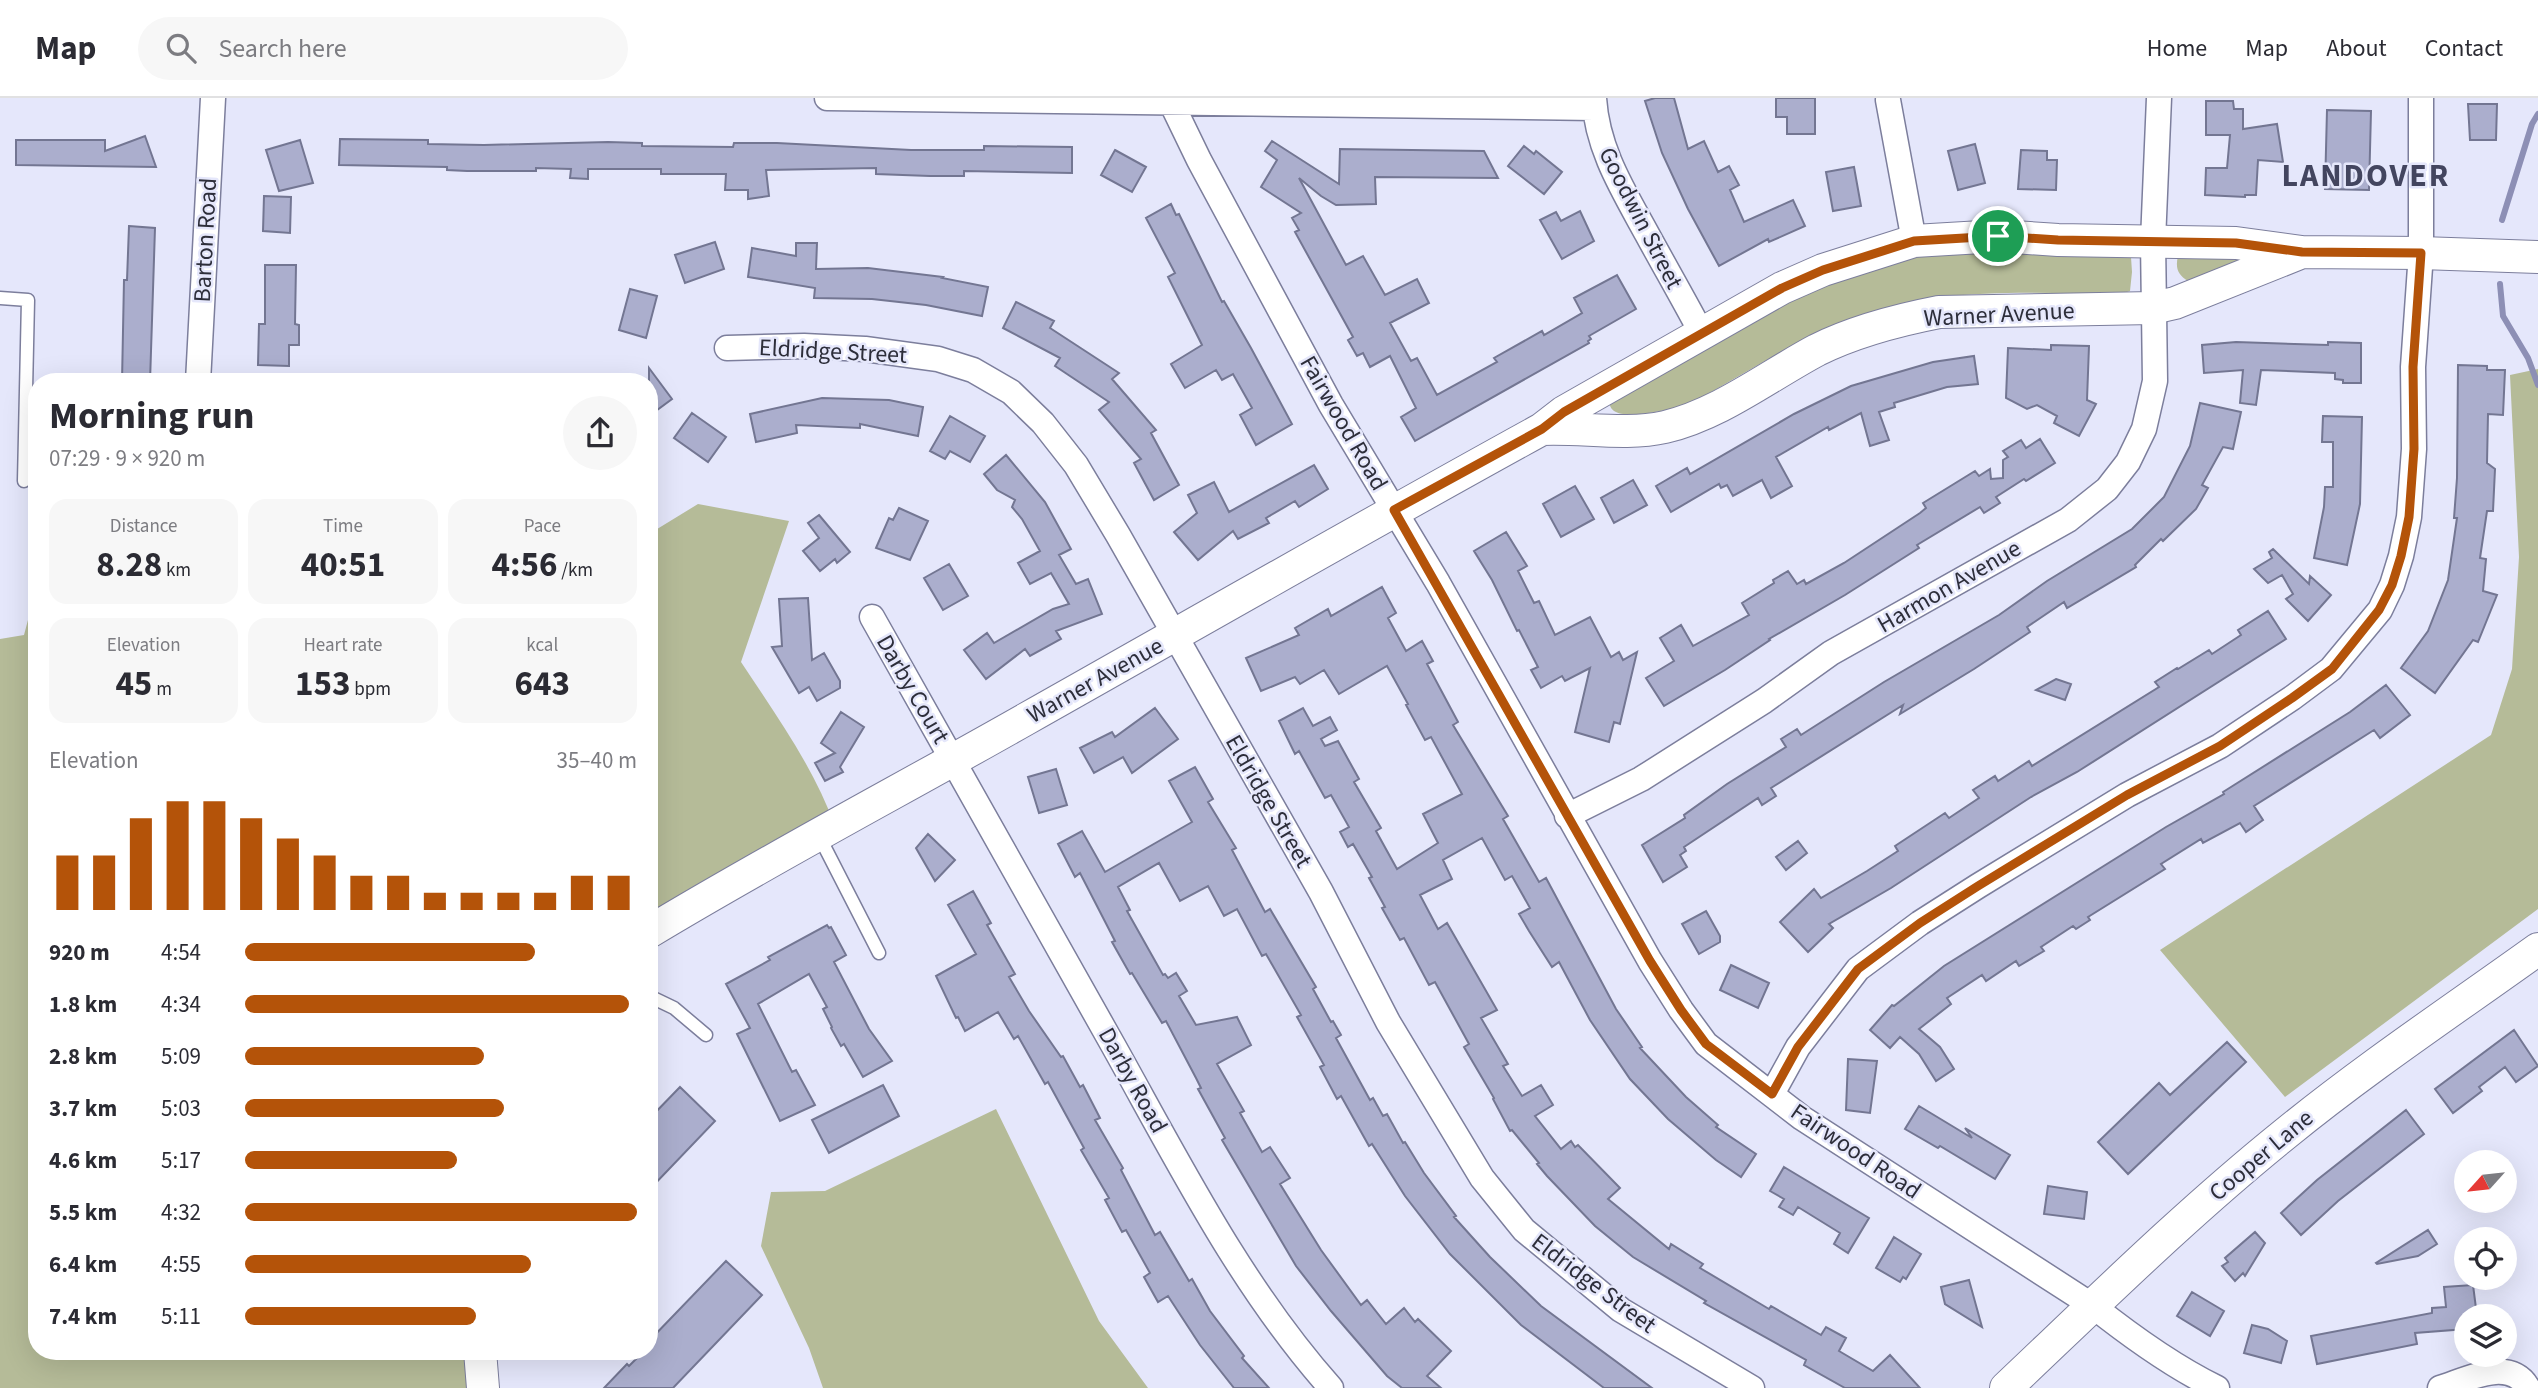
<!DOCTYPE html>
<meta charset="utf-8">
<style>
:root{--surface:#fff;--page:#f7f7f7;--text:#2b2b33;--muted:#7c7c81;--line:#e1e1e2;--accent:#b45309}
body{margin:0;font-family:"Source Sans 3",sans-serif;background:var(--page);color:var(--text);height:100vh;display:flex;flex-direction:column;font-size:26px;white-space:nowrap}
*{box-sizing:border-box;margin:0}
p{font-size:23px;color:var(--muted)}
.icon{flex:none;width:38px;height:38px;fill:none;stroke:currentColor;stroke-width:2;stroke-linecap:round;stroke-linejoin:round}
.map{position:relative;flex:1;overflow:hidden}
.side{position:absolute;left:28px;top:275px;width:630px;height:987px;display:flex;flex-direction:column;background:var(--surface);border-radius:28px;box-shadow:0 7px 28px #0002}
.side>*{flex:none}
.needle{width:46px;rotate:243deg}
.buttons{position:absolute;left:2454px;top:1052px;display:grid;gap:14px}
.buttons a{display:grid;place-items:center;width:63px;height:63px;border-radius:50%;background:var(--surface);box-shadow:0 7px 28px #0002;font-size:35px}
.pin{position:absolute;display:grid;place-items:center;width:60px;height:60px;color:#fff;margin:-30px;border:4px solid #fff;border-radius:50%;box-shadow:0 2px 7px #0007}
.round{display:grid;place-items:center;flex:none;width:74px;height:74px;border-radius:37px;background:var(--page)}
.overview{display:flex;align-items:center;justify-content:space-between;height:119px;padding:0 21px}
h1{font-size:38px;font-weight:700;line-height:52px}
.figures{display:grid;grid-template-columns:repeat(3,1fr);gap:10px;height:119px;padding:7px 21px}
.figures div{display:grid;align-content:center;border-radius:18px;background:var(--page);text-align:center}
.figures b{font-size:35px;font-weight:700}
.figures small{font-size:19px;font-weight:400}
.figures p{font-size:19px}
.chart{height:196px;padding:14px 21px}
.chart p{display:flex;justify-content:space-between}
.chart svg{width:100%;height:126px;margin-top:7px;stroke:var(--accent);stroke-width:6}
ul{padding:0 21px;list-style:none;font-size:23px}
li{display:grid;grid-template-columns:112px 84px 1fr;align-items:center;height:52px}
li i{height:18px;border-radius:9px;background:var(--accent)}
header{display:flex;align-items:center;gap:42px;box-sizing:border-box;height:98px;padding:0 35px;background:var(--surface);border-bottom:2px solid var(--line)}
header strong{font-size:33px}
nav{display:flex;gap:38px;margin-inline-start:auto;font-size:24px}
.search{width:490px;height:63px;background:var(--page);display:flex;align-items:center;gap:18px;box-sizing:border-box;padding:0 24px;border-radius:38px;color:var(--muted);font-size:26px}
.map>svg:first-child{display:block}
.green{fill:#b5bb98}
.lines{fill:none;stroke-linecap:round;stroke-linejoin:round}
.stream{stroke:#8d8fb5;stroke-width:6}
.building{fill:#abaecd;stroke:#737692;stroke-width:2}
.service-casing{stroke:#7c7e9c;stroke-width:15}
.minor-casing{stroke:#7c7e9c;stroke-width:27}
.tertiary-casing{stroke:#7c7e9c;stroke-width:34}
.service{stroke:#fff;stroke-width:12}
.minor{stroke:#fff;stroke-width:24}
.tertiary{stroke:#fff;stroke-width:32}
.route-casing{stroke:#fff;stroke-width:14}
.route{stroke:#b45309;stroke-width:9}
.labels{text-anchor:middle;stroke-width:5;stroke-linejoin:round;paint-order:stroke}
.street-label{font-size:24px;fill:#2d2e3a;stroke:#e5e7fb}
.district-label{font-size:32px;font-weight:bold;letter-spacing:2px;fill:#43455f;stroke:#e5e7fb}
</style>
<header>
<strong>Map</strong>
<div class="search"><svg class="icon" aria-label="search" viewBox="0 0 24 24"><circle cx="10" cy="10" r="6"/><path d="M15 15l6 6"/></svg>Search here</div>
<nav><a>Home</a><a>Map</a><a>About</a><a>Contact</a></nav>
</header>
<div class="map">
<svg width="2538" height="1290" viewBox="0 0 2538 1290">
<rect width="100%" height="100%" fill="#e5e7fb"/>
<path class="green" d="M1951,150L2124,155L2131,159L2132,174L2130,193L2121,196C2032,195 1941,188 1855,219C1797,240 1744,277 1689,306C1674,311 1627,322 1614,313C1610,310 1610,307 1609,303L1839,177Z
M2178,158L2251,159L2188,183C2178,177 2175,170 2178,158Z
M2538,271V811L2285,999L2160,852L2491,637L2512,571L2519,459L2510,277Z
M698,406L789,423L741,564C776,617 813,668 835,728L649,834V436Z
M37,488V1253H480L483,1290H0V541L24,537Z
M996,1011L1099,1223L1148,1290H823L809,1250L761,1148L771,1094L825,1093Z"/>
<g class="lines">
<path class="stream" d="M2502,122L2532,26L2538,16
M2500,186L2503,218L2528,260L2538,287"/>
</g>
<path class="building" d="M1655,0H1674L1688,51L1704,43L1718,74L1729,68L1739,87L1730,92L1744,124L1793,102L1805,128L1769,144L1768,141L1719,168L1688,111L1662,55L1645,3Z
M1776,0H1815V36H1787V19H1776Z
M2206,3H2233L2234,11H2243V31L2277,26L2283,64L2258,62L2256,97H2245V99L2205,97L2206,70H2227L2230,37H2206Z
M2468,6H2497L2496,42H2470Z
M2327,12L2371,13L2369,92L2325,91Z
M145,38L156,69L16,67V42H105V53Z
M340,41L428,42V46L484,47L608,44L642,45V48L733,49L734,45H777L911,52H984V48L1072,49V75L964,73V78H930L876,76V70L766,72L769,98L748,101V92H725L726,76H661V71H588V81L570,80L571,71L536,70V73H467L447,72V69L339,67Z
M300,42L313,85L279,93L266,52Z
M1272,43L1339,86L1340,51L1484,53L1498,80L1375,79L1376,106L1336,107L1321,98L1299,80L1346,167L1363,158L1385,197L1417,181L1429,205L1390,225L1411,263L1417,260L1437,297L1497,264L1494,260L1542,233L1544,237L1582,215L1574,200L1617,177L1636,211L1589,238L1591,241L1588,243L1589,245L1415,343L1401,319L1416,310L1390,258L1370,269L1363,255L1357,258L1348,242L1353,239L1295,134L1299,132L1292,120L1301,115L1261,89L1277,62L1265,53Z
M1975,46L1985,85L1958,92L1948,53Z
M1524,48L1534,56L1536,53L1562,74L1544,96L1508,68Z
M1115,52L1146,69L1132,94L1101,77Z
M2021,52L2047,53V62H2057L2056,92L2018,91Z
M1854,69L1861,108L1833,113L1826,74Z
M264,98L291,99L290,135L263,133Z
M1171,106L1176,117L1179,116L1222,204L1224,203L1251,250L1292,326L1256,347L1240,317L1252,310L1233,276L1222,282L1216,272L1185,290L1171,266L1202,247L1168,179L1175,175L1146,120Z
M1580,113L1594,143L1562,161L1540,122L1556,114L1561,123Z
M129,128L155,130L150,284H122L124,182H127Z
M715,144L724,171L685,185L675,157Z
M796,145H817L816,171L868,170L943,179L942,180L988,189L982,218L926,207L872,201L814,200L815,190L748,179L752,150L796,158Z
M265,167H296L295,226L299,227V247H289V268L258,267L259,226H265Z
M630,191L657,198L646,240L619,232Z
M1016,204L1054,223L1050,230L1119,275L1112,281L1156,332L1151,335L1179,387L1154,402L1134,365L1141,361L1099,312L1109,304L1055,268L1060,260L1003,230Z
M2236,244L2328,247V244L2361,245V285H2343V282L2335,281V275L2261,272L2256,307L2240,305L2243,272L2204,275L2202,247Z
M2051,247L2089,248L2087,302L2096,306L2079,338L2054,325L2057,318L2037,307L2027,311L2006,300L2008,250L2051,252Z
M1974,258L1978,286L1947,289L1894,305L1895,309L1879,314L1889,342L1870,348L1861,315L1829,332L1828,329L1776,359L1792,388L1771,400L1762,382L1733,398L1727,387L1721,390L1719,386L1671,414L1656,388L1687,370L1690,376L1794,316L1851,288L1933,264Z
M2458,267L2487,268V272H2505L2503,317L2488,316L2487,365L2495,371L2493,413H2487L2480,460L2486,461L2483,493L2497,497L2478,544L2473,542L2435,595L2401,570L2428,533L2448,482L2457,420H2454L2457,380Z
M649,270L672,301L649,318Z
M822,300L889,302L923,309L918,338L860,326V330L796,327L797,335L756,344L750,316Z
M2200,305L2241,314L2233,351L2223,349L2202,387L2208,390L2196,411L2163,443L2161,441L2135,467L2136,469L2067,510L2064,504L2027,529L2030,534L1974,571L1900,616L1903,607L1771,690L1776,698L1762,707L1758,700L1684,749L1686,753L1680,757L1687,769L1663,784L1642,747L1685,720L1684,717L1727,686L1786,649L1781,641L1797,631L1801,637L1884,584L1999,517L2047,483L2132,431L2164,399L2190,348Z
M692,315L726,339L708,364L674,340Z
M950,318L985,338L970,364L950,353L945,361L930,353Z
M2323,318L2362,319L2360,406L2347,467L2314,460L2324,409L2325,389H2333V344H2322Z
M2040,341L2055,365L2026,383L2024,381L1996,399L2000,405L1984,415L1980,409L1917,447L1919,450L1845,497L1769,541L1770,542L1725,572L1664,608L1646,580L1674,563L1660,540L1681,527L1693,548L1749,517L1742,505L1774,485L1773,482L1788,473L1797,486L1804,482L1806,486L1844,465L1920,415L1926,410L1923,405L1975,373L1979,378L1990,371L1991,381L2003,380V362L2008,359L2003,353L2021,342L2026,350Z
M1006,357L1045,404L1071,451L1059,457L1076,486L1088,481L1102,516L1056,533L1061,541L1030,558L1025,551L986,581L964,552L987,535L994,545L1053,511L1069,506L1051,475L1030,486L1018,465L1040,453L1022,421L1012,409L1015,402L997,392L984,376Z
M1314,367L1328,391L1299,409L1295,403L1266,420L1269,425L1238,441L1233,433L1198,462L1174,434L1197,415L1188,397L1214,384L1229,414Z
M1633,382L1647,407L1614,425L1601,400Z
M1575,388L1594,421L1561,439L1543,406Z
M899,410L928,423L910,462L876,450L889,420L893,422Z
M819,417L850,454L837,465L835,461L820,473L803,453L819,440L808,425Z
M1506,434L1527,468L1518,473L1534,505L1539,503L1555,537L1590,519L1611,559L1619,554L1623,562L1637,554L1620,626L1614,624L1609,644L1575,634L1590,570L1565,583L1562,578L1541,590L1531,572L1538,569L1519,532L1517,533L1492,482L1474,453Z
M2273,451L2309,486L2310,478L2331,497L2308,523L2286,501L2293,496L2282,477L2268,485L2254,471L2272,460L2269,454Z
M949,466L968,498L943,512L924,480Z
M1382,489L1396,515L1388,520L1406,553L1422,543L1433,563L1427,566L1458,624L1453,627L1508,718L1503,721L1539,784L1546,780L1616,911L1642,949L1640,950L1686,999L1718,1027L1716,1029L1756,1056L1741,1079L1716,1062L1668,1021L1630,981L1590,922L1559,864L1552,869L1529,833L1519,816L1530,810L1512,778L1505,782L1482,740L1443,762L1452,781L1420,797L1438,831L1447,825L1497,912L1481,920L1508,966L1503,968L1522,998L1541,987L1553,1007L1535,1018L1561,1051L1571,1043L1575,1049L1578,1047L1620,1090L1608,1101L1669,1151L1671,1146L1703,1166L1700,1170L1769,1211L1771,1208L1821,1237L1826,1229L1846,1240L1839,1253L1873,1273L1890,1257L1920,1290H1845L1804,1267L1806,1262L1704,1205L1706,1203L1633,1159L1595,1128L1547,1078L1537,1066L1539,1065L1512,1032L1510,1033L1493,1001L1494,1000L1464,949L1469,946L1435,884L1429,887L1404,840L1400,842L1382,810L1385,809L1369,780L1372,779L1353,746L1348,749L1340,734L1349,729L1331,697L1325,700L1299,653L1295,656L1279,623L1303,610L1313,628L1330,619L1337,632L1321,641L1325,648L1338,643L1359,681L1354,684L1381,730L1376,733L1397,771L1438,745L1423,716L1462,696L1431,639L1425,642L1406,607L1408,606L1387,568L1339,596L1324,572L1300,586L1295,579L1261,593L1246,560L1299,537L1295,530L1328,511L1331,518Z
M808,500L812,562L824,555L840,583V590L817,603L809,589L799,595L772,549L782,548L779,501Z
M2268,513L2286,541L2077,674L2031,699L1891,790L1829,826L1833,830L1808,854L1780,824L1814,791L1821,800L1867,773L1898,753L1895,748L1945,715L1949,720L1979,700L1973,692L1995,678L1998,683L2029,663L2032,668L2159,589L2155,584L2177,570L2178,571L2209,552L2212,556L2241,537L2238,532Z
M2056,581L2071,586L2065,602L2036,592Z
M2386,587L2410,617L2380,640L2374,632L2254,708L2263,722L2246,734L2240,725L2203,745L2201,741L2161,766L2165,771L2088,819L2090,822L2076,831L2073,828L2041,849L2044,853L2019,868L2016,863L1986,883L1982,877L1947,900L1951,906L1919,931L1940,949L1954,971L1936,983L1919,956L1900,939L1890,950L1870,932L1892,907L1894,908L1944,868L2166,729L2224,696L2223,694L2350,614Z
M1155,610L1178,641L1132,675L1123,659L1094,675L1080,650L1112,634L1115,639Z
M841,614L864,629L840,669L843,674L825,683L815,665L835,655L821,645Z
M1195,669L1213,701L1208,704L1236,750L1232,752L1265,814L1270,811L1316,889L1313,891L1331,924L1333,923L1341,937L1336,940L1370,1002L1373,1000L1383,1018L1387,1016L1403,1045L1405,1044L1424,1075L1456,1118L1454,1119L1490,1159L1541,1208L1652,1290H1604L1521,1227L1450,1156L1405,1098L1372,1046L1369,1048L1341,998L1337,1001L1320,969L1324,967L1297,919L1301,917L1266,856L1262,858L1237,811L1224,818L1208,788L1180,803L1159,765L1118,789L1130,812L1127,813L1163,877L1165,876L1168,880L1176,875L1187,893L1179,898L1196,927L1237,919L1251,947L1217,966L1244,1013L1240,1015L1262,1054L1270,1049L1290,1080L1280,1086L1321,1152L1361,1207L1367,1202L1386,1226L1404,1210L1415,1224L1418,1221L1451,1253L1427,1278L1441,1290H1402L1387,1278L1331,1213L1296,1168L1222,1042L1225,1040L1198,991L1201,990L1196,980L1166,923L1162,925L1132,875L1130,876L1112,844L1115,843L1080,775L1075,779L1058,746L1082,733L1105,774L1192,724L1169,683Z
M1056,671L1067,707L1039,715L1028,679Z
M928,736L955,762L935,783L916,750Z
M1798,743L1807,755L1786,772L1776,759Z
M973,793L991,825L987,827L1015,876L1009,879L1029,913L1061,959L1063,958L1080,989L1083,987L1100,1020L1095,1022L1123,1070L1121,1072L1155,1137L1160,1134L1189,1183L1192,1181L1210,1213L1244,1258L1242,1260L1269,1290H1234L1200,1247L1168,1198L1158,1204L1144,1179L1150,1175L1126,1132L1122,1134L1105,1102L1109,1100L1081,1052L1084,1050L1048,984L1045,986L1018,938L1014,941L998,914L965,933L958,919L956,920L936,878L976,856L948,807Z
M1706,813L1720,838V844L1699,856L1682,826Z
M827,827L829,830L831,829L846,857L834,864L869,931L892,963L863,979L844,946L841,948L831,930L832,929L823,911L827,909L809,876L758,906L792,974L796,972L815,1007L780,1023L737,936L750,930L726,886L770,862L768,859Z
M1731,867L1769,885L1758,910L1720,892Z
M2514,932L2538,968L2516,984L2505,969L2479,989L2482,993L2453,1015L2435,991Z
M2227,944L2246,964L2128,1076L2098,1044L2159,985L2170,997Z
M1848,961L1877,963L1870,1015L1846,1012Z
M883,987L899,1018L829,1055L812,1022Z
M680,989L715,1023L649,1092V1021Z
M1919,1008L1972,1040L1965,1030L2010,1057L1995,1081L1940,1048L1938,1050L1905,1031Z
M2406,1012L2424,1036L2338,1103L2301,1137L2281,1115L2317,1082Z
M1784,1069L1869,1120L1848,1155L1834,1146L1840,1135L1798,1109L1793,1117L1779,1109L1784,1101L1770,1093Z
M2048,1088L2087,1094L2084,1121L2044,1116Z
M2428,1132L2437,1146L2418,1158L2377,1166L2376,1165Z
M2255,1134L2265,1145L2245,1178L2243,1175L2235,1183L2222,1168L2228,1164L2225,1160Z
M1894,1139L1921,1156L1906,1181L1903,1179L1900,1184L1876,1170Z
M726,1163L762,1197L673,1290H604L627,1266L629,1268L644,1253H649V1243Z
M1969,1182L1982,1229L1945,1206L1941,1189Z
M2473,1187L2477,1218H2466V1231L2415,1235L2417,1246L2317,1266L2311,1238L2432,1215V1210L2446,1209L2444,1189Z
M2192,1194L2224,1213L2210,1238L2177,1218Z
M2252,1227L2268,1231L2287,1243L2281,1265L2244,1255Z"/>
<g class="lines">
<g class="service-casing">
<path id="service" d="M0,200L28,202L24,383
M819,738L879,855
M649,898L674,910L706,937"/>
</g>
<g class="minor-casing">
<path id="minor" d="M827,0L1594,10
M1169,0L1199,62L1331,307L1438,485L1650,863L1681,912L1706,946L1802,1020L2093,1208C2132,1239 2172,1268 2217,1290
M1594,0C1597,51 1623,92 1647,136C1665,169 1684,202 1702,236
M1888,2L1914,143
M727,250L804,248L865,251L938,261L973,272L1011,294L1043,325L1076,367L1118,437L1321,794L1388,924L1482,1080L1524,1132L1621,1212L1752,1290
M198,284L213,0
M872,519C953,662 1034,804 1113,947C1179,1065 1241,1189 1331,1290
M1567,718L1641,681L1764,603L1831,555L2068,422L2107,391L2128,364L2144,331L2155,283L2153,143L2159,0
M1772,996L1798,949L1858,871L1920,825L1978,788L2127,697L2220,648L2292,600L2331,571L2380,512L2392,487L2401,458L2409,419L2414,351L2413,269L2421,155V0
M2440,1290C2466,1282 2510,1258 2528,1290"/>
</g>
<g class="tertiary-casing">
<path id="tertiary" d="M1542,331C1583,329 1625,338 1665,329C1720,316 1768,278 1817,252C1855,233 1898,222 1939,214L2153,210L2175,205L2300,155
M649,834C773,759 901,692 1026,621C1198,524 1369,426 1542,331L1564,314L1782,190L1823,172L1914,143L1999,138L2058,142L2236,145L2302,154L2421,155L2538,159
M480,1253L483,1290
M2006,1290C2097,1204 2187,1115 2285,1036C2366,970 2453,912 2538,851"/>
</g>
<use href="#service" class="service"/>
<use href="#minor" class="minor"/>
<use href="#tertiary" class="tertiary"/>
</g>
<g class="lines">
<g class="route-casing">
<path id="route" d="M1998,138L2058,142L2236,145L2302,154L2421,155L2413,269L2414,351L2409,419L2401,458L2392,487L2379,512L2332,571L2292,600L2220,648L2127,697L1978,788L1920,825L1858,871L1798,949L1772,996L1706,946L1681,912L1650,863L1394,412L1542,331L1564,314L1782,190L1823,172L1914,143Z"/>
</g>
<use href="#route" class="route"/>
</g>
<g class="labels">
<g class="street-label">
<text transform="translate(1641 120) rotate(63)" y="8">Goodwin Street</text>
<text transform="translate(205 142) rotate(-87)" y="8">Barton Road</text>
<text transform="translate(1999 216) rotate(-3)" y="8">Warner Avenue</text>
<text transform="translate(833 253) rotate(3)" y="8">Eldridge Street</text>
<text transform="translate(1344 325) rotate(60)" y="8">Fairwood Road</text>
<text transform="translate(1949 488) rotate(-30)" y="8">Harmon Avenue</text>
<text transform="translate(1095 582) rotate(-29)" y="8">Warner Avenue</text>
<text transform="translate(913 591) rotate(60)" y="8">Darby Court</text>
<text transform="translate(1269 703) rotate(60)" y="8">Eldridge Street</text>
<text transform="translate(1133 982) rotate(61)" y="8">Darby Road</text>
<text transform="translate(1856 1053) rotate(34)" y="8">Fairwood Road</text>
<text transform="translate(2261 1057) rotate(-40)" y="8">Cooper Lane</text>
<text transform="translate(1594 1185) rotate(37)" y="8">Eldridge Street</text>
</g>
<g class="district-label">
<text x="2366" y="88">LANDOVER</text>
</g>
</g>
</svg>
<div class="buttons">
<a><svg class="needle" viewBox="-14 -14 28 28"><path d="M0-13l5 13h-10z" fill="#e53935"/><path d="M0 13l5-13h-10z" fill="#7c7c81"/></svg></a>
<a><svg class="icon" aria-label="locate" viewBox="0 0 24 24"><circle cx="12" cy="12" r="6"/><path d="M12 2v4M12 18v4M2 12h4M18 12h4"/></svg></a>
<a><svg class="icon" aria-label="layers" viewBox="0 0 24 24"><path d="M12 4l9 5-9 5-9-5zM3 14l9 5 9-5"/></svg></a>
</div>
<div class="pin" style="left:1998px;top:138px;background:#1e9e55"><svg class="icon" aria-label="arrive" viewBox="0 0 24 24"><path d="M6 21V4h12l-3 4 3 4H6"/></svg></div>
<section class="side">
<div class="overview"><div><h1>Morning run</h1><p>07:29 · 9 × 920 m</p></div><a class="round"><svg class="icon" aria-label="share" viewBox="0 0 24 24"><path d="M12 15V3M7 8l5-5 5 5M5 13v7h14v-7"/></svg></a></div>
<div class="figures">
<div><p>Distance</p><b>8.28<small> km</small></b></div>
<div><p>Time</p><b>40:51</b></div>
<div><p>Pace</p><b>4:56<small> /km</small></b></div>
</div>
<div class="figures">
<div><p>Elevation</p><b>45<small> m</small></b></div>
<div><p>Heart rate</p><b>153<small> bpm</small></b></div>
<div><p>kcal</p><b>643</b></div>
</div>
<div class="chart"><p><span>Elevation</span>35–40 m</p>
<svg viewBox="0 0 160 44" preserveAspectRatio="none"><path d="M5 44V25M15 44V25M25 44V12M35 44V6M45 44V6M55 44V12M65 44V19M75 44V25M85 44V32M95 44V32M105 44V38M115 44V38M125 44V38M135 44V38M145 44V32M155 44V32"/></svg>
</div>
<ul>
<li><b>920 m</b>4:54<i style="width:74%"></i></li>
<li><b>1.8 km</b>4:34<i style="width:98%"></i></li>
<li><b>2.8 km</b>5:09<i style="width:61%"></i></li>
<li><b>3.7 km</b>5:03<i style="width:66%"></i></li>
<li><b>4.6 km</b>5:17<i style="width:54%"></i></li>
<li><b>5.5 km</b>4:32<i style="width:100%"></i></li>
<li><b>6.4 km</b>4:55<i style="width:73%"></i></li>
<li><b>7.4 km</b>5:11<i style="width:59%"></i></li>
</ul>
</section>
</div>
